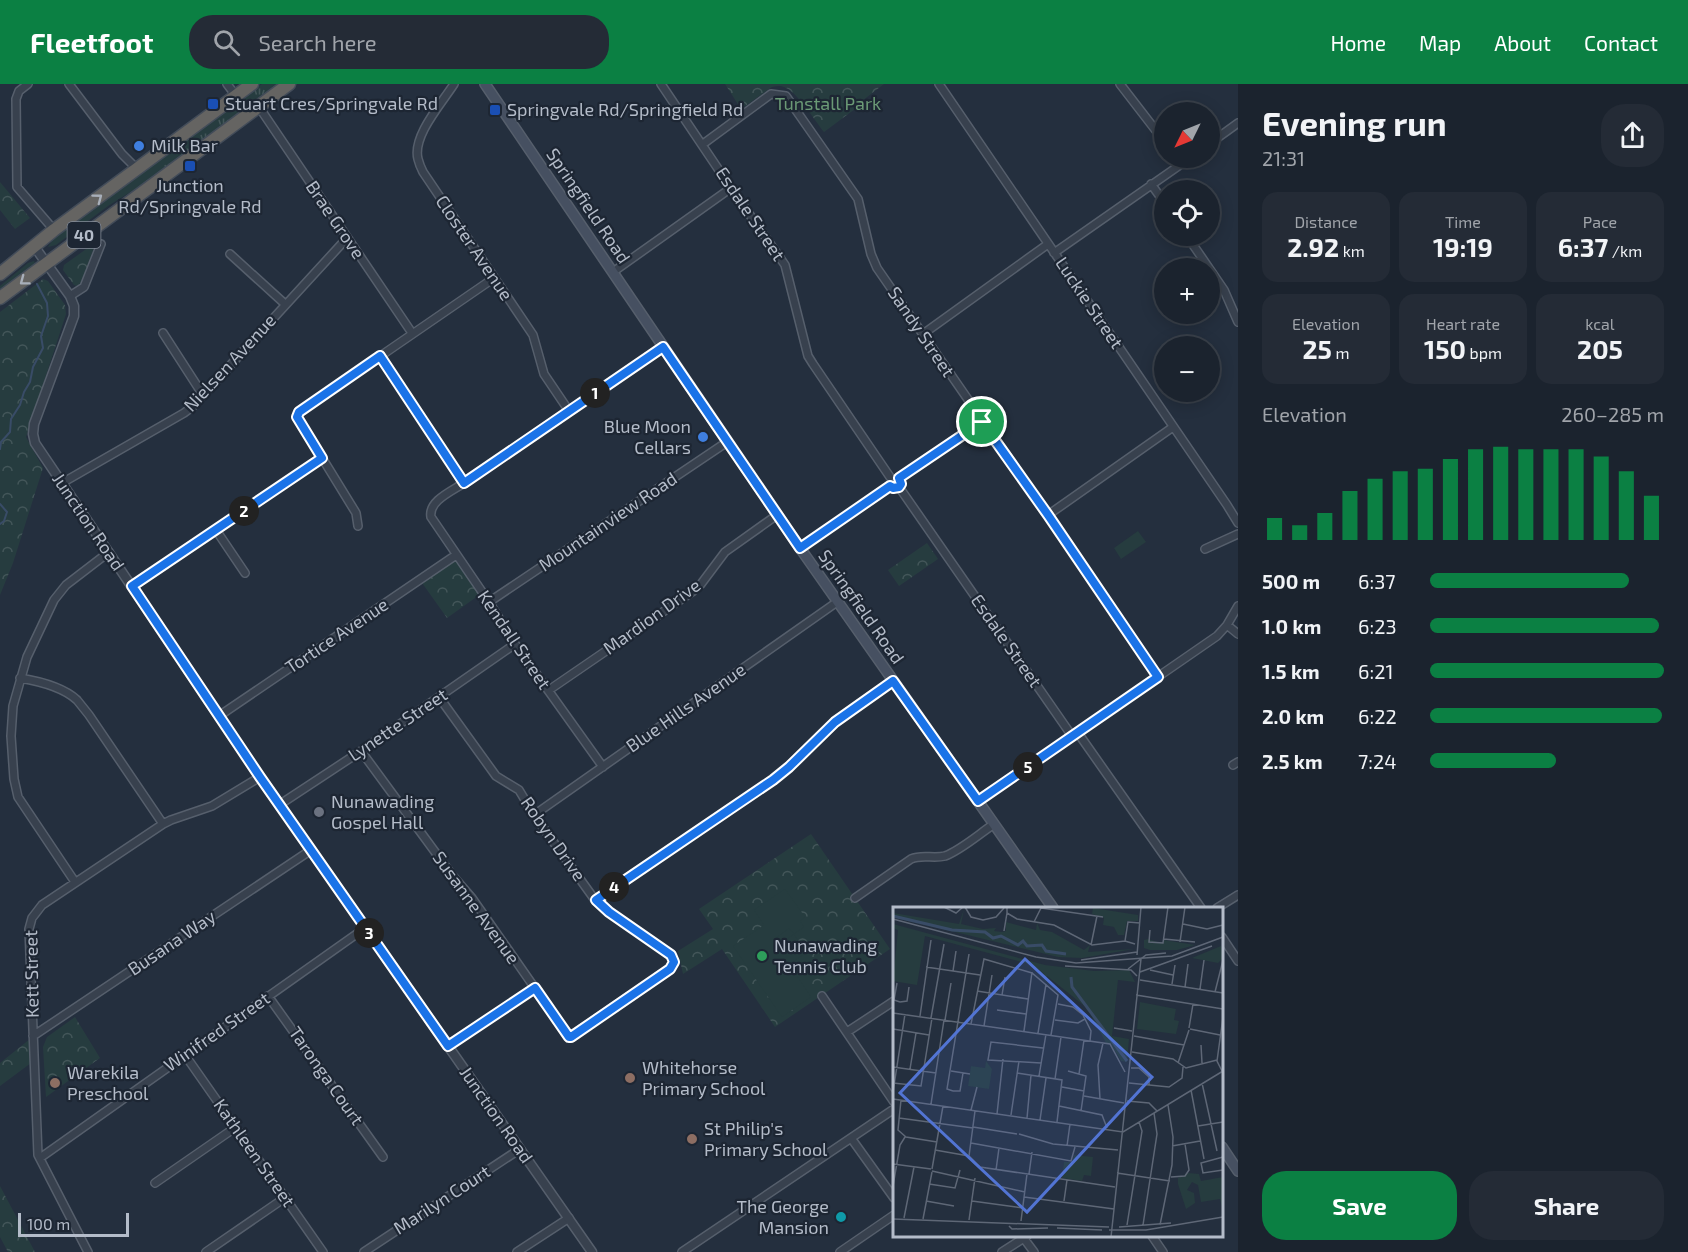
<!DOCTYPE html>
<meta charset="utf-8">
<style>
:root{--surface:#1b232e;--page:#242b36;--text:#f1f3f6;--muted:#a0a4aa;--line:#39404a;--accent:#0b8043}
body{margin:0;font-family:"Exo 2",sans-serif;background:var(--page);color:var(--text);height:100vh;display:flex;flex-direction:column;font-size:22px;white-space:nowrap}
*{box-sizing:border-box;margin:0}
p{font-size:20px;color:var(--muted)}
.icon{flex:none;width:33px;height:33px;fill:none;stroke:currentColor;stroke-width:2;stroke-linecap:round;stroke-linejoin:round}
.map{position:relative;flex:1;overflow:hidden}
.panel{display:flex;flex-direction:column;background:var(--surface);width:450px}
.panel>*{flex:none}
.needle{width:39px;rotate:227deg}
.tools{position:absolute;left:1154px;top:18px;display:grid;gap:12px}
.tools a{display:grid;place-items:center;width:66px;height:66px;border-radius:50%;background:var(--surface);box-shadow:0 3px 15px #0003,0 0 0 2px var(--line);font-size:30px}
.scale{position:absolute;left:18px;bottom:15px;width:111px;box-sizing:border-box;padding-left:6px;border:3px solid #b4bcc9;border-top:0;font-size:16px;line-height:21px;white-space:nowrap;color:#b4bcc9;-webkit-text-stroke:4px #1d2633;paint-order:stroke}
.pin{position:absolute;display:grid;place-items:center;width:51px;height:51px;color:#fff;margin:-26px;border:3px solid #fff;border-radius:50%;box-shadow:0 2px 6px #0007}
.km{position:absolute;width:30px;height:30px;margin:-15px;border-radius:50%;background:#222;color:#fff;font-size:16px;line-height:30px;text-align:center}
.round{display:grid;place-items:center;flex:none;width:63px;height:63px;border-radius:24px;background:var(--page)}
.overview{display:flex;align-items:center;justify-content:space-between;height:102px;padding:0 24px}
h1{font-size:33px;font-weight:700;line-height:45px}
.figures{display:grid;grid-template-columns:repeat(3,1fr);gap:9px;height:102px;padding:6px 24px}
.figures div{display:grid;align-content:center;border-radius:15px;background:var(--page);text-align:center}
.figures b{font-size:26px;font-weight:700}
.figures small{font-size:16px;font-weight:400}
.figures p{font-size:16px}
.chart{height:168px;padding:12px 24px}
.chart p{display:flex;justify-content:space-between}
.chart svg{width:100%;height:108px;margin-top:6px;stroke:var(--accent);stroke-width:6}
.button{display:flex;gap:12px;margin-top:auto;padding:12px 24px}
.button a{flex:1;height:69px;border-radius:24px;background:var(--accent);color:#fff;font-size:24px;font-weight:700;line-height:69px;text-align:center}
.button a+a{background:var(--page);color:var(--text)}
ul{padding:0 24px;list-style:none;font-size:20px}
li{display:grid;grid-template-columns:96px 72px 1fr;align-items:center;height:45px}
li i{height:15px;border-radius:8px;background:var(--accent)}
header{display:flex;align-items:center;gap:36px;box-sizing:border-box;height:84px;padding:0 30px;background:var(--accent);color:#fff}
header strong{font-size:28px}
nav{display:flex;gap:33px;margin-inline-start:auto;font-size:21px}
.search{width:420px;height:54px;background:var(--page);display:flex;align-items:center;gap:15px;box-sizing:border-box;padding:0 21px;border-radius:24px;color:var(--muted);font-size:22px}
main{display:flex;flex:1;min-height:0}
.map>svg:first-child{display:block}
.grass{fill:url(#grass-tufts)}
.forest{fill:url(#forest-crowns)}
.pitch{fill:#263c3f;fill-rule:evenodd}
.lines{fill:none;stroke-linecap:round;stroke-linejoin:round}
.stream{stroke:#394c67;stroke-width:2}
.minor-casing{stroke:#565f6c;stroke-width:10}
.tertiary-casing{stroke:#565f6c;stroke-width:11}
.secondary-casing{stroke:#565f6c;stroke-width:12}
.trunk-casing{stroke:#434c59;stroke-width:15}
.minor{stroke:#38414e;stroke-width:7}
.tertiary{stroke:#38414e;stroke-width:8}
.secondary{stroke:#465061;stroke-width:9}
.trunk{stroke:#656462;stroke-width:12}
.oneway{stroke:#a8afba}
.route-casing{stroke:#fff;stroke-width:12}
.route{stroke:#1a73e8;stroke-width:8}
.transit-dot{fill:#1a4fb4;stroke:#1d2633;stroke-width:2}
.shop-dot{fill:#3f7fe0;stroke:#1d2633;stroke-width:2}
.worship-dot{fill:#6b7280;stroke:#1d2633;stroke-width:2}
.leisure-dot{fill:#2e9e5b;stroke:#1d2633;stroke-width:2}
.education-dot{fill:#8d6e63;stroke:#1d2633;stroke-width:2}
.culture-dot{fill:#0f9aa8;stroke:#1d2633;stroke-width:2}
.labels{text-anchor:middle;stroke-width:4.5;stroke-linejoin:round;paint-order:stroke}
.shield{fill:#1d2633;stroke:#878f9c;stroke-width:1.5}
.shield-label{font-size:16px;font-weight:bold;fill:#b4bcc9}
.poi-label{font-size:18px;fill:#b4bcc9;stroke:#1d2633;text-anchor:start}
.park-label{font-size:18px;fill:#6b9a76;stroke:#1d2633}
.street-label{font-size:18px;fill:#b4bcc9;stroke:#1d2633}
.inset-river{fill:none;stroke:#394c67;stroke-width:3}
.inset-road{fill:none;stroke:#5e6776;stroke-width:1.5}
.view{fill:#5274d3;fill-opacity:0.15;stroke:#5274d3;stroke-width:3}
.inset-edge{fill:none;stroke:#b4bcc9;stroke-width:3}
</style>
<header>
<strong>Fleetfoot</strong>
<div class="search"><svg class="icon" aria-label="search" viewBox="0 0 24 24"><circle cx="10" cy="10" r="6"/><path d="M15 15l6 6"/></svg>Search here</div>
<nav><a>Home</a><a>Map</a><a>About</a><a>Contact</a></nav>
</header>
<main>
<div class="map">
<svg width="1238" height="1168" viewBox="0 0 1238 1168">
<defs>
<pattern id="grass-tufts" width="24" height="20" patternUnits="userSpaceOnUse" patternTransform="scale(1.5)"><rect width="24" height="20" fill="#263c3f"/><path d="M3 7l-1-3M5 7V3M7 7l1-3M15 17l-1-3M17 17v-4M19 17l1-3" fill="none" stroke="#435659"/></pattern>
<pattern id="forest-crowns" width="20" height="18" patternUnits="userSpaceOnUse" patternTransform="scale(1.5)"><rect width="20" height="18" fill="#263c3f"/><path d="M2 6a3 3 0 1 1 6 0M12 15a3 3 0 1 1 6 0" fill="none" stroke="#435659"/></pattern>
</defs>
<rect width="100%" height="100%" fill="#242f3e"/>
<path class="grass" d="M262,0H279L151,95L108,122L56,161L48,163L53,155Z
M34,177L35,179L30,185L0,206V202L28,179Z"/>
<path class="forest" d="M725,0H884L858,20L859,22L824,48C816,38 797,8 786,4C781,1 777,2 772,3L741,25Z
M0,98L30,134L15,145L0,126Z
M96,158L81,199L77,202L74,201L63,186L64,181Z
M43,195L48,197L65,221L66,230L26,353L43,384L13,479L0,511V228Z
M927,459L938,475L899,502L888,486Z
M456,471L482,509L447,534L420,496Z
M811,750L890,865L775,943L722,865L683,890L678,867L713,845L699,825Z
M75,933L100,974L46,1013L43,963L47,953Z
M30,955L31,979L0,1002V979Z
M0,1102L35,1168H8L0,1153Z"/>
<path class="pitch" d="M1138,447L1146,458L1121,475L1114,464Z
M785,805L805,833L800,837L804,843L794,850L806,869L789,880L811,913L782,933L733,862L764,841L754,826ZM789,844L794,850L784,857L787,860L781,864L775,855Z"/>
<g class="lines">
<path class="stream" d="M0,365L1,358L10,348L11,335L20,321L24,308L30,298L33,283L43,264L41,252L48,232L47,219L37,200
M0,420L7,428L4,437L0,440"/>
<g class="minor-casing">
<path id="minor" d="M28,0L19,7L16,15L17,103L54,146
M69,0L122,70L137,85
M227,0L236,12
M454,0C442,19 412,52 418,75C419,79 421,84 423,88L533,251L544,290L569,327
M661,0L731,104L785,181L808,272L813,280L890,393
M939,0L1227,421L1238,439
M1120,0L1164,57
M259,23L412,249
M703,60L771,10L786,12L858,115L871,170L877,184L1048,431L1158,593
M1209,60L1238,39
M1151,100L1164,118
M1187,152L1224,206L1238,238
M1054,169L1190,74
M230,170L285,220
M613,188L731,104
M70,212L84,203L101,160
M163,249L203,311
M923,250L1048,160
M380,272L464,399
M899,394L982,338
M62,399L184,329L192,323L347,154
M899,403L1072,652
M1048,431L1173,343
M358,442L356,429L297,333L299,328L494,194
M216,446L245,489
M800,464L889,402
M1205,465L1238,450
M132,502L322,374
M489,518L727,358
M1227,541L1238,550
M20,594C38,597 63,603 77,616C81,621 85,626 89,631L163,740
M549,606L692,508L701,500L725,468L777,431
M219,632L456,471
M1078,649L1201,824
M361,667L452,791L472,814L569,953L670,885L674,878L671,871L609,828L595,816L534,731L519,706L496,692L439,613
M1233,681L1238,678
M603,683L515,560L489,518L431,433C428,417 452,407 464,399L663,263
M978,717L1217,552L1227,541L1238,522
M279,721L361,667L515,560
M534,731L837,518
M75,798L18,713L14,695L11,652L13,622L27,573L54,516L66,501L109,468
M855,814L911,775C922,770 933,775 945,772C961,766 979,750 994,740
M595,816L773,696L789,683L835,638L893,597
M1217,824L1238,811
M1222,853L1238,877
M268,912L383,1073
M822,912L894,1018
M847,948L894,917
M33,952L311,766
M448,961L535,904
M185,971L323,1168
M851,1054L894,1114
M40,1074L365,844
M155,1099L236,1043
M1022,1152L1034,1168
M1152,1152L1163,1168
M88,1168L38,1071L29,845L32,834L42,821L163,740L171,736L212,722L260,693
M206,1168L286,1113
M364,1168L520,1065
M517,1168L569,1134
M682,1168L894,1025
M840,1168L894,1131
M1002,1168L1027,1152"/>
</g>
<g class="tertiary-casing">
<path id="tertiary" d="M34,162L70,212L74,222V232L34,340L33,350L35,359L260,693L592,1168"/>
</g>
<g class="secondary-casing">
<path id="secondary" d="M485,0L800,464L1053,824
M1222,1063L1238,1087"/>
</g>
<g class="trunk-casing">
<path id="trunk" d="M0,190L54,146L252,0
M0,214L289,0"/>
</g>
<use href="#minor" class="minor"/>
<use href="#tertiary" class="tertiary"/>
<use href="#secondary" class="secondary"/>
<use href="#trunk" class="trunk"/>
</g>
<defs><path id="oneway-chevron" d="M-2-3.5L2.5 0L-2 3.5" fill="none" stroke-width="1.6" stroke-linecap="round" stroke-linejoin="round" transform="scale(1.5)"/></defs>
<g class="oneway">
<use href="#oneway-chevron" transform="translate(98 114) rotate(-37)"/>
<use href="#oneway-chevron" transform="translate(24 197) rotate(143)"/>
</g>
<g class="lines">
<g class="route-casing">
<path id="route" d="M663,263L800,464L890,402L893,404L899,403L901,400L899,394L982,338L1048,431L1158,593L978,717L893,597L835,638L789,683L773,696L596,816L609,828L671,871L674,878L670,885L571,953H569L535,904L448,962L260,693L132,502L322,374L297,333L299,328L380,272L464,399Z"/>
</g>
<use href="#route" class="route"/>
</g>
<g class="transit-dot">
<rect x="207" y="14" width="12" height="12" rx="3"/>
<rect x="489" y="20" width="12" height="12" rx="3"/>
<rect x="184" y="76" width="12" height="12" rx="3"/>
</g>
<g class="shop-dot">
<circle cx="139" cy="62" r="6"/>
<circle cx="703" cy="353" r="6"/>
</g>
<circle class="worship-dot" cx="319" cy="728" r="6"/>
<circle class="leisure-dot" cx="762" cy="872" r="6"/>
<g class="education-dot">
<circle cx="630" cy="994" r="6"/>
<circle cx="55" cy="999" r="6"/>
<circle cx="692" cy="1055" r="6"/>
</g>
<circle class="culture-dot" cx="841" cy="1133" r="6"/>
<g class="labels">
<rect class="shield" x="67.5" y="138" width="33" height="26" rx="4.5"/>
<g class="shield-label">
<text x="84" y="157">40</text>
</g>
<g class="poi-label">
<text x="225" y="26">Stuart Cres/Springvale Rd</text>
<text x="507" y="32">Springvale Rd/Springfield Rd</text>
<text x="151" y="68">Milk Bar</text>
<text x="190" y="108" text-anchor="middle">Junction<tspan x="190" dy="21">Rd/Springvale Rd</tspan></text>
<text x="691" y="349" text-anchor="end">Blue Moon<tspan x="691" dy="21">Cellars</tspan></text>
<text x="331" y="724">Nunawading<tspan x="331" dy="21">Gospel Hall</tspan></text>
<text x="774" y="868">Nunawading<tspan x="774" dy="21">Tennis Club</tspan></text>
<text x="642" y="990">Whitehorse<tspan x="642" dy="21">Primary School</tspan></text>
<text x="67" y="995">Warekila<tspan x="67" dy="21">Preschool</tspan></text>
<text x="704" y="1051">St Philip's<tspan x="704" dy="21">Primary School</tspan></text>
<text x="829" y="1129" text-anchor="end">The George<tspan x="829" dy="21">Mansion</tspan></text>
</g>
<g class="park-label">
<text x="828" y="26">Tunstall Park</text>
</g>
<g class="street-label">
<text transform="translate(588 122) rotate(56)" y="6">Springfield Road</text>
<text transform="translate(750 130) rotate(56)" y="6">Esdale Street</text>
<text transform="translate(335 136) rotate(56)" y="6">Brae Grove</text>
<text transform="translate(474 164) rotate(56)" y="6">Closter Avenue</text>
<text transform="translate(1089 219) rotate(56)" y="6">Luckie Street</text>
<text transform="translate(921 248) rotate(56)" y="6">Sandy Street</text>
<text transform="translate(230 279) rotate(-47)" y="6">Nielsen Avenue</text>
<text transform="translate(88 438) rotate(56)" y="6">Junction Road</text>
<text transform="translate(608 438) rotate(-34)" y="6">Mountainview Road</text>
<text transform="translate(861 523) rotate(55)" y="6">Springfield Road</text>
<text transform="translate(652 533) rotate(-36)" y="6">Mardion Drive</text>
<text transform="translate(337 552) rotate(-34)" y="6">Tortice Avenue</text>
<text transform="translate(514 556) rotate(56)" y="6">Kendall Street</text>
<text transform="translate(1006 557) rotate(55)" y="6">Esdale Street</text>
<text transform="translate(686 624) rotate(-35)" y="6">Blue Hills Avenue</text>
<text transform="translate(398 641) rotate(-34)" y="6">Lynette Street</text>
<text transform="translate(553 755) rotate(55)" y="6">Robyn Drive</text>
<text transform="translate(476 824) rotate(54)" y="6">Susanne Avenue</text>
<text transform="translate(172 859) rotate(-34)" y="6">Busana Way</text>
<text transform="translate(32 890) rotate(-91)" y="6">Kett Street</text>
<text transform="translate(217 948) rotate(-35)" y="6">Winifred Street</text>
<text transform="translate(326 992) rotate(55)" y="6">Taronga Court</text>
<text transform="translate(496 1031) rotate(55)" y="6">Junction Road</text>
<text transform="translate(254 1069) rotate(55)" y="6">Kathleen Street</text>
<text transform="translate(442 1116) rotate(-33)" y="6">Marilyn Court</text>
</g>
</g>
<g transform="translate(893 823)">
<rect width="330" height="330" fill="#242f3e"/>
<path d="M200,1L245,8V14H234L231,28H225L221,20L210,18L211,11L199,7ZM71,2L68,17L90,22L103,21L101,24L109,25L113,24V15L143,23L144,16L147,23L159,25L191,43L197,38L195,45L241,42L189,51L165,50L0,10V6L66,17ZM0,17L152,58L201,64L236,63L242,75L225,73L219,129L236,132L234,155L228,154L218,137L213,136L194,101L154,69L152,76L151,67L140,58L32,29L24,78L0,74L5,23L0,21ZM255,32L268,36L271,33L302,38L284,43H257L251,41V33ZM328,39L330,51L325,56L299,51ZM247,95L283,102L281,113L286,114L283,127L244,122ZM93,154L99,162L96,182L75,179L78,159L92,161ZM181,248L200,250L198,269L191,268L189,274L169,271L171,255H179ZM295,266L306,267L308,274L330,270V304L327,292L308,295L305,278L299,275L294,283L301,286L302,296L293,302L285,277V271Z" fill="#263c3f"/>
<path class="inset-river" d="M0,9L59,23L92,25L100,31L108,29L125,38L130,34L134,39L149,38L153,44L173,47M178,70L179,80L234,154"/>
<path class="inset-road" d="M51,0L63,6L70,0M72,0L78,10L90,13L103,10L111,1M114,0V6L124,12L161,18L199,38L232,34L242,37M0,12L143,50L183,56L279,49L330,30M141,15L148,1L210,10M290,17L314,22L330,18M257,23L256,35L270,36L275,0M111,24L114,6M271,32L302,35M232,34L235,15L247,16M287,35L292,0M198,38L204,9M244,48L248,0M188,53L244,45M172,59L238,63L244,69M33,60L87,68M235,62L253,48L273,46M257,63L280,68M60,64L63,44M247,65L319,39M247,73L330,86M4,76L1,93L7,95M279,77L282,58M292,80L295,57M307,82L311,53M84,84L135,92M322,85L330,53M109,88L112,70M243,88L330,102M7,95L14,94L16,80M165,97L180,100L190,108L198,124L197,134M104,103L133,107M0,106L217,137L232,165M27,109L38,33M38,111L51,37M52,113L58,76M162,113L185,116L192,112M78,117L91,52L139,66L165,88L158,128M91,119L99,68M221,121L239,124M296,121L300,97M0,122L36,128M297,122L327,128M131,124L139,65M145,126L153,77M241,129L291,138M308,138L309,156M239,145L280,152L293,161L324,153M148,156L95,153L98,135L150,141M285,156L296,123M0,160L43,166M238,161H246L256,170V178M17,162L23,126M58,164L77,167M175,164L193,169L188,204M329,164L324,154L330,110M124,166L169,173L164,215M186,167L191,133M146,169L153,127M162,172L168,130M0,176L28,179L39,111M236,176L276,180L289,171L290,160M309,176L324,244M169,180L191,184M298,183L311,252M60,184L54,182L76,47M60,184H67L70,166M0,185L12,107M191,189L231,196M0,192L230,225L330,164M207,192L205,158L210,136M8,193L5,223L13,230L44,235M234,194L256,196L264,204M38,197L51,113M166,199L209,208L214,221M78,203L84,180M104,207L110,152M118,208L126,154M6,211L80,221M134,211L138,168M147,213L153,171M305,219L330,215M80,220L124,227M126,227L160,237L225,243M78,236L178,254L182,240M174,239L177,217M279,239L307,234M42,243L76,249M76,249L87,260L222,280M76,249L82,204M330,250L308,256L310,266L330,263M0,257L38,262M39,262L50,199M103,263L106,241M39,264L132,285M224,266L277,274M136,267L139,245M278,270L292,269L296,263L292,237M36,277L62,281L67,263M0,279L7,238L12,230M131,290L221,302M33,294L61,299M79,294L130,301M171,294L174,273M11,311L21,260M0,312L216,320M30,312L39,265M76,313L82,271M128,314L134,267M234,318L249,224L246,215M250,318L264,227L261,206M267,318L279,258L280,230L275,198M116,319L119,322L155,321M226,320L278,316M164,321L209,323M216,323H253L330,310M218,330L248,52"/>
<path class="view" d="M132,52L259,170L134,305L7,186Z"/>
<rect width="330" height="330" class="inset-edge"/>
</g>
</svg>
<div class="tools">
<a><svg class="needle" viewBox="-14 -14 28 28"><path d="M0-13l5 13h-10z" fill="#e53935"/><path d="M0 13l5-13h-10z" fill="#a0a4aa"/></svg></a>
<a><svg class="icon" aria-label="locate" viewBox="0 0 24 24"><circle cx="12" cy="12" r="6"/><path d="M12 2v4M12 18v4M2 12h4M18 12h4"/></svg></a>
<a>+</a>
<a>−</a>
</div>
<div class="scale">100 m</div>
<div class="pin" style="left:982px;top:338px;background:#1e9e55"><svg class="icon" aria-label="arrive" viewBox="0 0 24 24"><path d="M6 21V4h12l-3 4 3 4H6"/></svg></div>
<b class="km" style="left:595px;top:309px">1</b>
<b class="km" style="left:244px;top:427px">2</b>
<b class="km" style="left:369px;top:849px">3</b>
<b class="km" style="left:614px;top:803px">4</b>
<b class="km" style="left:1028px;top:683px">5</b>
</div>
<section class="panel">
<div class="overview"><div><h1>Evening run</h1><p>21:31</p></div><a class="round"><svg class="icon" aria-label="share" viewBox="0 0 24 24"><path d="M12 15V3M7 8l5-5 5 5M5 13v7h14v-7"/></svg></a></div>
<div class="figures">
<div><p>Distance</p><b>2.92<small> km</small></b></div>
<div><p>Time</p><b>19:19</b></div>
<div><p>Pace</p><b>6:37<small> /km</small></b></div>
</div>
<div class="figures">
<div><p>Elevation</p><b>25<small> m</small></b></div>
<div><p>Heart rate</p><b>150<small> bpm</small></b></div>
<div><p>kcal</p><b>205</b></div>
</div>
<div class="chart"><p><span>Elevation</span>260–285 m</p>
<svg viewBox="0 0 160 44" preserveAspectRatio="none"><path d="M5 44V35M15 44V38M25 44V33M35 44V24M45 44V19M55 44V16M65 44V15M75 44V11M85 44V7M95 44V6M105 44V7M115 44V7M125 44V7M135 44V10M145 44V16M155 44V26"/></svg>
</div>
<ul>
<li><b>500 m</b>6:37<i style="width:85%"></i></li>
<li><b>1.0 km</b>6:23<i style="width:98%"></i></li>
<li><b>1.5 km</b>6:21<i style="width:100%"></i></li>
<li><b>2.0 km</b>6:22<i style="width:99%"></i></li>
<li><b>2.5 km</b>7:24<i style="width:54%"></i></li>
</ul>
<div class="button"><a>Save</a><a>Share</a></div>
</section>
</main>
